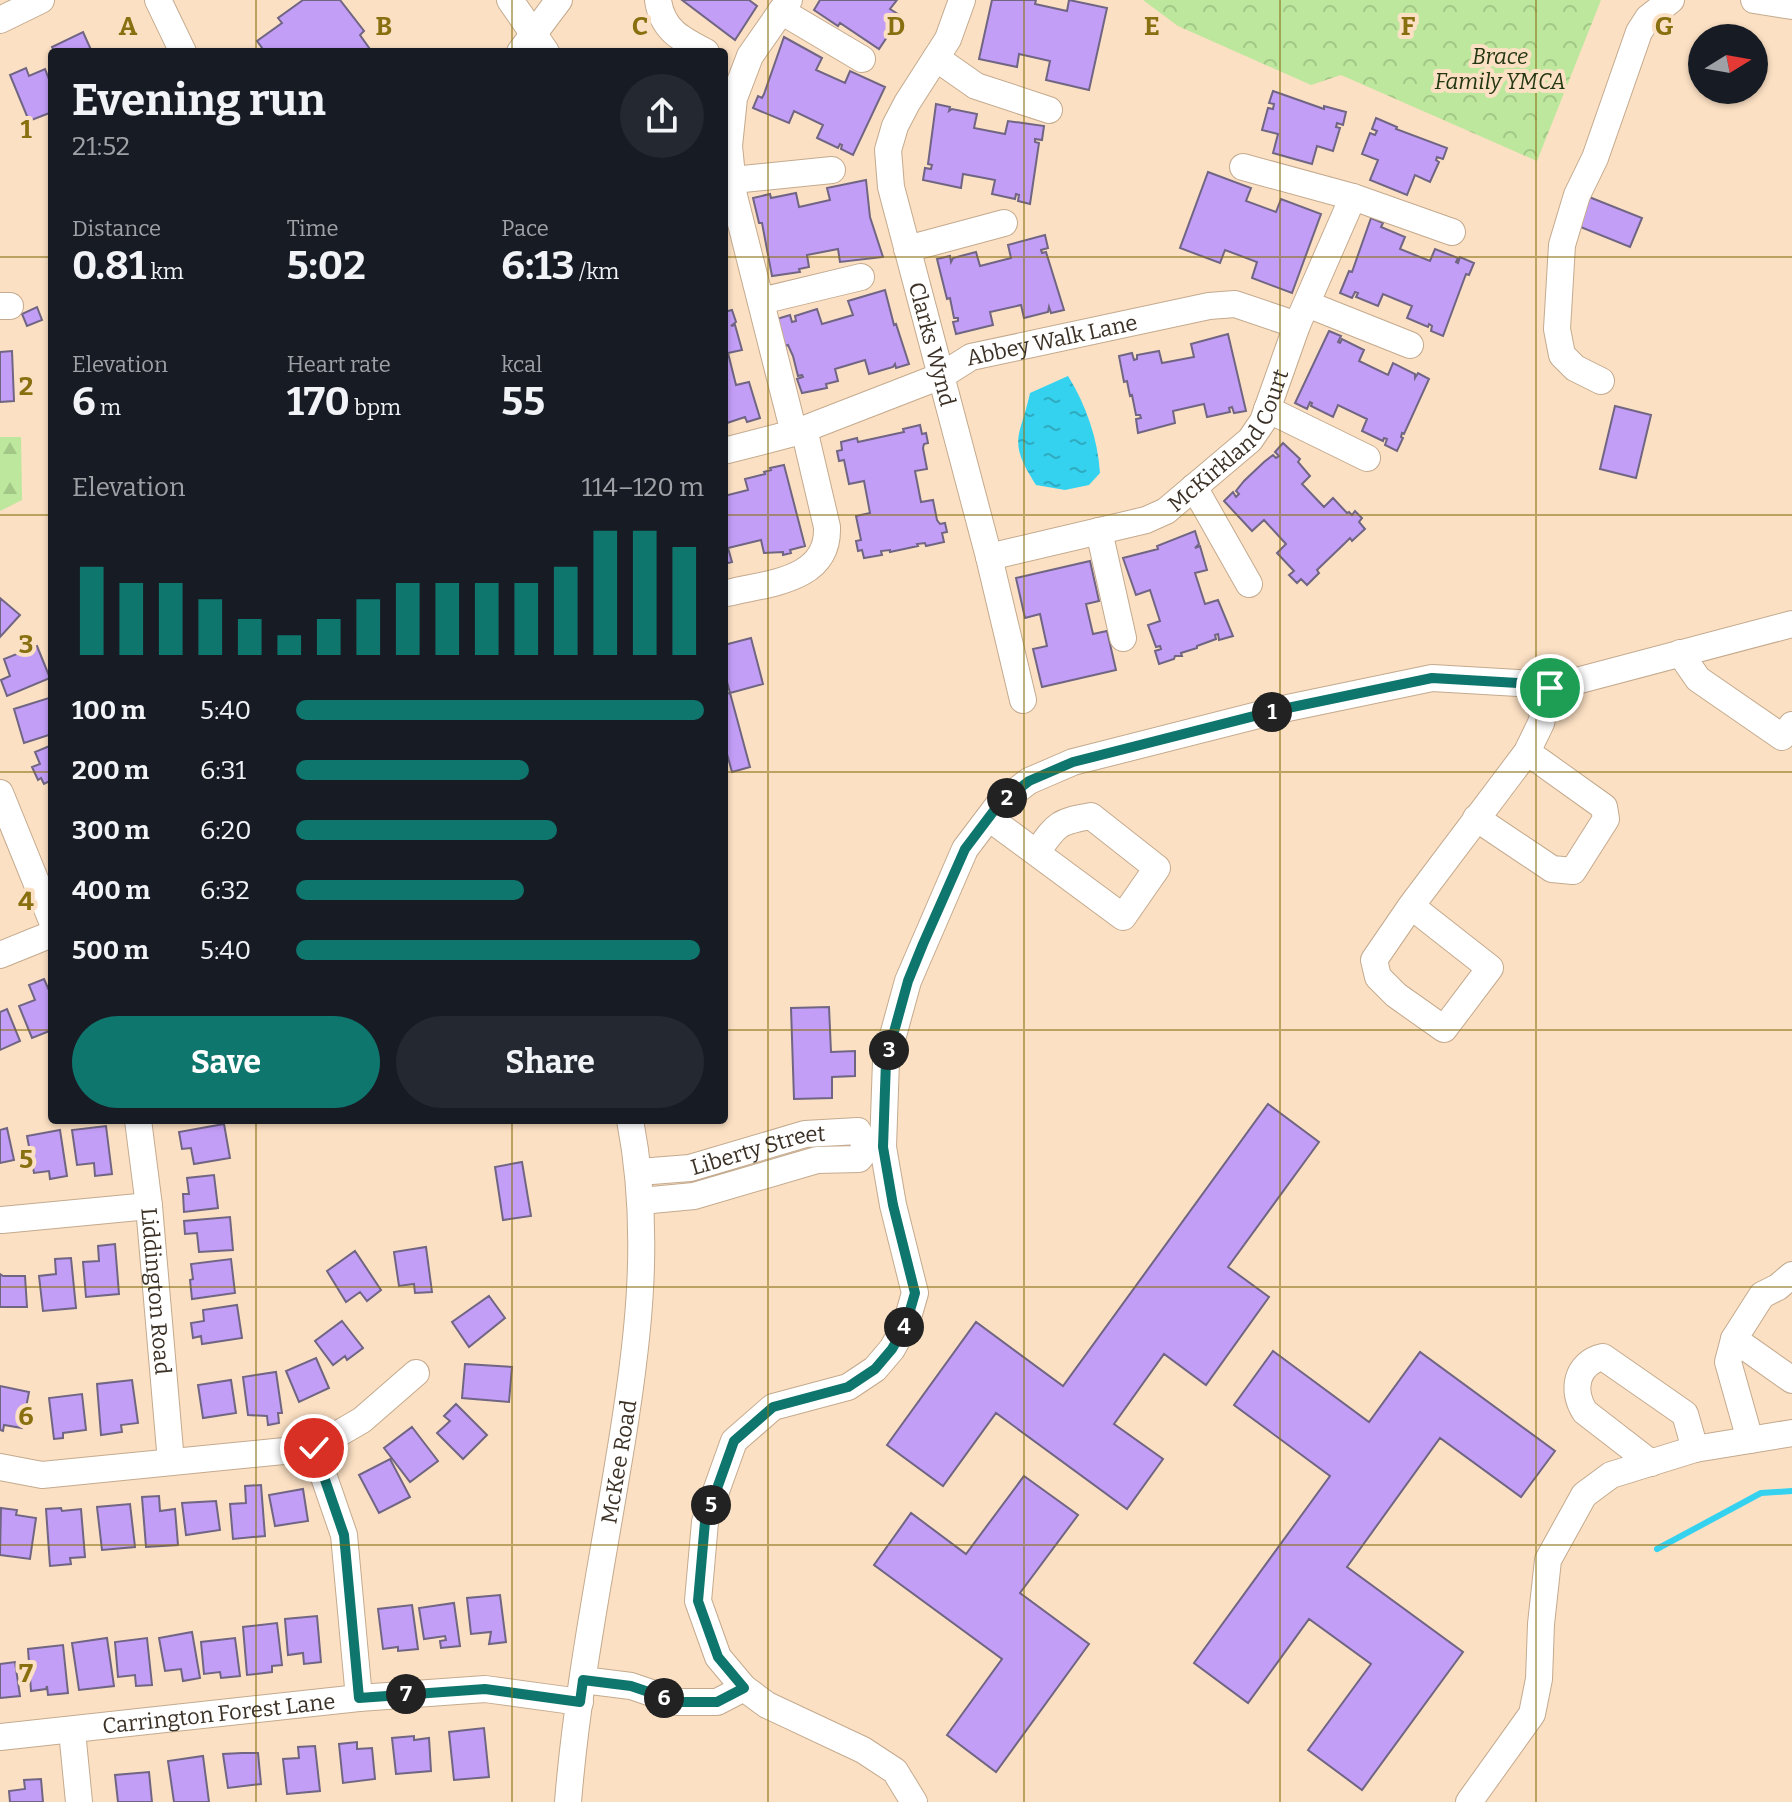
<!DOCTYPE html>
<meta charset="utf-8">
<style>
:root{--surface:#171b24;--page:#242831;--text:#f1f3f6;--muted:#9ea1a6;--accent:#0f766e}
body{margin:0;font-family:Bitter,serif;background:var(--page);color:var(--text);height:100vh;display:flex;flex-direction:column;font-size:30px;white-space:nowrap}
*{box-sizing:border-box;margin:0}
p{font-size:26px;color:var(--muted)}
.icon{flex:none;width:44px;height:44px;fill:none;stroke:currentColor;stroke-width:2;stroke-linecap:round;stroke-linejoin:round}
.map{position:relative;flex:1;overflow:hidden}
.details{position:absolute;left:48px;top:48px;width:680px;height:1076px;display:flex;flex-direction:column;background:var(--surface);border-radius:8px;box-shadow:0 2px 6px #0004}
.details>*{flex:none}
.needle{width:52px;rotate:79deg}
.tools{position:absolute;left:1688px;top:24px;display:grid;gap:16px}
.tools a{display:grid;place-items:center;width:80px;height:80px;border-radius:50%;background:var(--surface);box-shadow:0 2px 6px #0004;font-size:40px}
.pin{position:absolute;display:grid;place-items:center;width:68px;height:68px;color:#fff;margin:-34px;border:4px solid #fff;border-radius:50%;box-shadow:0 2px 8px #0007}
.km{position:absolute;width:40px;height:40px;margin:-20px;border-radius:50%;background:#222;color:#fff;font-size:22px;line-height:40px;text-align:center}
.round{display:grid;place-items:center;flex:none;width:84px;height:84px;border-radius:42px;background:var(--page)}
.overview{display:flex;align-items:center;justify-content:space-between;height:136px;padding:0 24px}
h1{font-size:44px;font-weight:700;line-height:60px}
.metrics{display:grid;grid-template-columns:repeat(3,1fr);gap:12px;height:136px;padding:8px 24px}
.metrics div{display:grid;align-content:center}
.metrics b{font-size:40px;font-weight:700}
.metrics small{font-size:22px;font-weight:400}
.metrics p{font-size:22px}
.chart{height:224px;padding:16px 24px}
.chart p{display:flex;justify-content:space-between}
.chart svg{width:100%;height:144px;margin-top:8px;stroke:var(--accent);stroke-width:6}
.button{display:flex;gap:16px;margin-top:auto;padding:16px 24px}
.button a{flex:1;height:92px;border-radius:48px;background:var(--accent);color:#fff;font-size:32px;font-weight:700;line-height:92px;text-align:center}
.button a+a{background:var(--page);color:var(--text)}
ul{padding:0 24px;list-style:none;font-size:26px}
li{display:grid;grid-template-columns:128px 96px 1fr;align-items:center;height:60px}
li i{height:20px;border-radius:10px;background:var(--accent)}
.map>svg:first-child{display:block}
.forest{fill:url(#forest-firs)}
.park{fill:url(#park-crowns)}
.water{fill:url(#water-ripples)}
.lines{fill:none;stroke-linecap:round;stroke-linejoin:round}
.stream{stroke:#35d2ef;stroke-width:6}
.building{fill:#c39ef7;stroke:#706583;stroke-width:2}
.minor-casing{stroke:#c4aa8e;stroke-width:28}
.minor{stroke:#fff;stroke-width:26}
.route-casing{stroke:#fff;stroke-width:16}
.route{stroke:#0f766e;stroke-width:10}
.grid{fill:none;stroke:#886f10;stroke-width:2;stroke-opacity:0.55}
.labels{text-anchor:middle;stroke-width:8;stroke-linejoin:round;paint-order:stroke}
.park-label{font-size:22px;font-style:italic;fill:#243713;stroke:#fbe0c3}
.street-label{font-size:22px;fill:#3b3126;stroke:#fbe0c3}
.grid-label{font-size:26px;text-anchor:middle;font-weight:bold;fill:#886f10;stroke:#fbe0c3;stroke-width:8;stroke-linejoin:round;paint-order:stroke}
</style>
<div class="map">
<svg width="1792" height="1802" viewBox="0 0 1792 1802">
<defs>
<pattern id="forest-firs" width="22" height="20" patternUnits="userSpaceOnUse" patternTransform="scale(2)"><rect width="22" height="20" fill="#bce79c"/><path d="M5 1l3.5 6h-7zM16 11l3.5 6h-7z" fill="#a2c786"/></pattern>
<pattern id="park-crowns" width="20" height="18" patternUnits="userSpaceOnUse" patternTransform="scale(2)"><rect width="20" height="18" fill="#bce79c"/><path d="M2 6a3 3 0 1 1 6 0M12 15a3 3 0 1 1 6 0" fill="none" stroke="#a2c786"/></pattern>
<pattern id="water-ripples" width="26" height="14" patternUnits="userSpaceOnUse" patternTransform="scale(2)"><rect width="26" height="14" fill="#35d2ef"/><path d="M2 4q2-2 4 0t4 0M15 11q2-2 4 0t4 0" fill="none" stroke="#2eabc1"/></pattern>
</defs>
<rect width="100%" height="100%" fill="#fbe0c3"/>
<path class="forest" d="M0,437H21L22,500L0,511Z"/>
<path class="park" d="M1143,0H1601L1537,161L1341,75L1311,85L1178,26Z"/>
<path class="water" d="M1068,376C1086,405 1098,439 1100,473L1089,485L1065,490L1036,485C1007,440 1020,439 1030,393Z"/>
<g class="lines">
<path class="stream" d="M1657,1549L1761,1493L1792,1491"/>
</g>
<path class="building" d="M303,0H340L364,31L360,35L372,52H265L257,41L282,23L278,18Z
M682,0H749L757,6L735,40Z
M820,0H897L890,9L901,16L879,49L840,23L838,26L814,10Z
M992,0H1036L1035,4L1067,11L1069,0L1107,8L1089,90L1046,80L1050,61L1019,54L1017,67L979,59Z
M83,32L92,52H54L52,47Z
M784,37L822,58L816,70L845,83L850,71L885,87L853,155L841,149L842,145L840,144L838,148L817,138L823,125L794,111L789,123L753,108L758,96L762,98L764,94Z
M26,68L29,76L45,69L52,87V112L29,121L10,75Z
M1273,91L1324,109V106L1346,112L1343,125L1337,123L1336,127L1340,128L1333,151L1317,146L1312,164L1273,153L1278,134L1262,130L1268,108L1273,109L1274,104L1269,103Z
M936,104L950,107L949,111L952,109L977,114L974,128L1005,134L1008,121L1044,126L1042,140L1035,139V142L1039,143L1030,204L1018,201L1019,195L1016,194L1015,199L992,194L995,180L963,174L961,188L923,180L925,168L931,169L932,165L928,164Z
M1376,118L1397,127L1396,129L1447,148L1443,159L1437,157L1436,160L1439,162L1430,182L1415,175L1407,195L1370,180L1378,160L1362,154L1370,133L1375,135L1377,131L1372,129Z
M1208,172L1251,188L1246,201L1276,212L1281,199L1321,214L1292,293L1252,278L1257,262L1225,250L1220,263L1180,248Z
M866,180L870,217L883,257L840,262L838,249L807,255L809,267L799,269L800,272L772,276L762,223H759L753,198L770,194L771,198L796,193L799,207L830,200L827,188Z
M1589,197L1642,218L1630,247L1578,226Z
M1371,218L1383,223L1381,227L1405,237L1400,249L1430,261L1435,249L1458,258L1456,262L1458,263L1460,257L1474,263L1469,275L1466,274L1443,336L1431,331L1432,326L1429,324L1428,327L1407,318L1412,306L1383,294L1378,306L1356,297L1358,293L1355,292L1352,298L1340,293L1349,271L1352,272Z
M1045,235L1048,248L1041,250L1042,253L1046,252L1064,310L1051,313L1049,307L1048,312L1024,318L1021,305L990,312L993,325L956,334L953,322L958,321V318H954L950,298L947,299L937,259L950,256L951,262L953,258L976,252L980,266L1011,258L1008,245Z
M885,290L894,325L896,324L909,364L896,368L895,364L893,367L869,374L865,360L835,369L838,381L826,384L827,388L802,393L797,379L803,377L802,375L798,376L793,356L788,345L785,346L777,319L790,315L792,322L796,321L795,316L817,309L822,324L853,315L848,301Z
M37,307L42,320L27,326L22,314Z
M732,310L736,322L731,326L735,325L742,350L728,353L736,385L749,382L760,418L747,422L745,417L724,424V312Z
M1329,331L1341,336L1338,342L1340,343L1342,339L1364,350L1359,361L1388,375L1393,363L1415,374V378L1418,373L1429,379L1404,434L1402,433L1401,437L1403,438L1397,451L1385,445L1387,439L1384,438L1383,441L1362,431L1367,419L1338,405L1333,417L1311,406L1312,403L1310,402L1307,409L1295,403Z
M1228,334L1246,411L1234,413L1232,407L1229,408L1230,412L1207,417L1204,404L1173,411L1175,423L1138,433L1136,419L1141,418L1140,415H1136L1132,395L1130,396L1127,381L1124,382L1119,356L1132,353L1134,360L1137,359V355L1159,351L1162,363L1194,357L1191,344Z
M12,351L14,401L0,402V352Z
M1615,406L1651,415L1636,478L1600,469Z
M920,425L922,434L926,433L928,443L924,444L923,448L927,469L915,471L921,502L933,500L937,520L940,524L945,523L947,532L942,533L944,542L926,546L925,543L917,544L918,546L890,552V550L881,551L882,555L864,558L862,550L858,551L856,541L861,540L856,516L870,513L864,481L849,484L844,460L839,461L837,451L842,450L841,442L857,438L858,442L904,432L903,429Z
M1283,443L1300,459L1298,462L1310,476L1302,484L1324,507L1333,498L1347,513L1349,512L1352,515L1355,511L1362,518L1359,522L1365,529L1352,541L1350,538L1344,544L1317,570L1319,573L1307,585L1301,579L1297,583L1289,575L1294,571L1277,553L1286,544L1264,520L1252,531L1224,501L1233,492L1236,497L1239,494L1236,491L1244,481L1264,462L1273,455L1276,458L1279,456L1275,452Z
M784,465L805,546L790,550L791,553L783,555V552L764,553L761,540L728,548L732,562L724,564V496L748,490L745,479L765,474L764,472L771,470L770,468Z
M1195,531L1199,544L1195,548L1200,546L1207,570L1195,573L1205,604L1218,600L1233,636L1219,640L1218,634L1215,635L1216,639L1197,646V648L1181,653L1182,656H1175L1174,659L1159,664L1155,651L1161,649L1160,646L1156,647L1148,625L1160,621L1150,590L1136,595L1123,558L1158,549L1157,546Z
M1090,561L1099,601L1086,604L1093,634L1107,631L1116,670L1042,687L1033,649L1047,646L1040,614L1025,618L1016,578Z
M0,598L20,615L0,637Z
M751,638L763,684L730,693L724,671V645Z
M37,646L50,678L7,696L1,680L10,676L4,659Z
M730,693L750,767L732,772L724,743V694Z
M52,697V734L24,743L14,709Z
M52,745V780L44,784L41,778L38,780L32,767L40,764L35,752Z
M44,979L52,997V1030L32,1038L19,1006L35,1000L29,985Z
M829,1007L831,1052L855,1051V1076L832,1077V1098L794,1099L791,1008Z
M7,1009L20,1041L0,1050V1012Z
M1268,1104L1319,1142L1228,1267L1269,1297L1206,1385L1164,1354L1114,1424L1163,1459L1127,1509L996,1413L943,1486L887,1445L976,1322L1063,1386Z
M224,1124L230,1158L194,1164L191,1148L182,1149L179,1132Z
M106,1126L112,1174L95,1176L94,1163L77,1165L72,1130Z
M7,1128L14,1160L0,1163V1130Z
M60,1130L67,1176L50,1179L49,1171L34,1173L27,1136Z
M522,1162L531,1216L503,1220L495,1167Z
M214,1175L218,1208L184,1212L183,1194H189L187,1178Z
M230,1217L233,1250L199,1252L197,1233L185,1234L184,1221Z
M115,1244L119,1294L86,1297L83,1262L99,1261L98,1246Z
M426,1247L432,1292L415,1293L414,1284L399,1286L394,1252Z
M355,1251L381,1290L367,1301L360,1292L346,1302L327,1271Z
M71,1258L76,1308L43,1311L39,1276L56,1274L55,1259Z
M231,1259L235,1293L192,1299L190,1280L193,1279L191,1264Z
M0,1274L3,1276H25L27,1307H0Z
M489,1296L505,1318L469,1347L452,1322Z
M237,1305L242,1338L202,1344L201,1336L193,1338L191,1323L204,1321L203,1310Z
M342,1321L363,1348L347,1360L345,1356L333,1365L315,1341Z
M1273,1351L1369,1422L1420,1352L1555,1451L1521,1497L1440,1438L1347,1567L1463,1652L1362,1790L1308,1750L1371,1664L1309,1619L1248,1703L1194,1663L1330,1476L1234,1405Z
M316,1358L329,1388L299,1402L286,1371Z
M465,1364L512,1367L509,1402L462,1398Z
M276,1372L282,1413H278L279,1423L268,1425L267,1416L248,1415L243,1377Z
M132,1380L138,1423L121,1425L122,1432L101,1435L97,1384Z
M231,1380L236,1413L203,1418L198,1385Z
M0,1386L29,1392L22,1428L4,1425L3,1431L0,1430Z
M82,1394L86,1430L63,1433V1438L54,1439L49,1398Z
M456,1404L487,1435L463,1459L437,1433L450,1421L444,1416Z
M412,1427L438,1461L410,1482L384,1448Z
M390,1459L410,1497L379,1513L359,1475Z
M1024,1476L1078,1515L1020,1593L1089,1644L996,1772L947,1735L1002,1659L874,1565L911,1513L966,1554Z
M261,1485L265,1536L233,1539L230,1504L246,1503L245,1486Z
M303,1489L308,1521L275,1526L269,1495Z
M159,1496L160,1511L175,1509L178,1545L146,1547L142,1497Z
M216,1501L220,1530L186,1535L182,1503Z
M130,1504L135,1547L102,1550L97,1507Z
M1,1508L17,1510L16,1515L36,1518L30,1559L0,1555Z
M61,1508L62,1511L81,1509L85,1557L70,1558L71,1564L50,1566L46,1509Z
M500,1595L506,1642L489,1644L491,1632L471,1634L467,1598Z
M454,1603L460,1646L441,1648L440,1641L446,1640L445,1636L424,1639L419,1608Z
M412,1605L418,1649L398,1651V1647L383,1649L378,1609Z
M317,1616L321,1662L304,1664L303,1653L288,1655L285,1619Z
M277,1623L282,1665L272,1666V1672L247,1675L243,1627Z
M192,1632L200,1678L183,1681L181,1669L165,1671L159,1638Z
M107,1638L114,1686L79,1690L72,1643Z
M147,1638L152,1685L136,1686L135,1675L118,1677L115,1642Z
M235,1638L240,1676L221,1678L220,1672L204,1674L201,1642Z
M63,1645L68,1693L48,1695L47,1686L46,1689L31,1691L28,1649Z
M15,1662L20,1696L0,1698V1664Z
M484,1728L489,1777L454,1780L449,1732Z
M414,1736V1740L429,1738L431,1771L396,1774L392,1738Z
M357,1742V1749L372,1748L375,1779L343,1783L339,1744Z
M315,1746L320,1791L287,1794L283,1759L299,1758L298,1747Z
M242,1753H258L261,1784L228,1788L223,1754Z
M203,1756L209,1802H174L168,1761Z
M149,1772L152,1802H118L115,1775Z
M41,1779L43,1802H10L9,1791L25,1789L24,1780Z"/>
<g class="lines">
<g class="minor-casing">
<g id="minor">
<path d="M158,0L183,52"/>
<path d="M510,0L546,52"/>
<path d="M658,0C662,30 681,39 706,52"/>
<path d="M789,0L750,56L734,98L729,146L734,196L794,433"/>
<path id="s1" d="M962,0L948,39L907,103L895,126L888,150L891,187L989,557L1023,700"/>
<path d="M1754,0L1792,6"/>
<path d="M781,11L862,59"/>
<path d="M0,20L41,0"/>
<path d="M520,52L559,0"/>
<path d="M936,58L976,86L1049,110"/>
<path d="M1243,167L1353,197L1452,232"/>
<path d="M733,180L832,170"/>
<path d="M907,249L1004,223"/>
<path d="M761,301L861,277"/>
<path d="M1307,304L1410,345"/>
<path d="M0,306H10"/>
<path d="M1601,381L1575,368L1562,355L1557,329L1562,245L1577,195L1595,158L1639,32L1648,18L1671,0"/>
<path d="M1267,409L1367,458"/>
<path id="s2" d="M724,451L794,433L941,376L971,357L1209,306L1235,304L1297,325"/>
<path d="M1194,487L1249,584"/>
<path d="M1099,531L1123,638"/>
<path id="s3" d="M989,557L1146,520L1166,511L1250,440L1263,421L1297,325L1353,197"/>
<path d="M728,593C768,583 829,581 827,527L804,429"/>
<path d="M1680,653L1698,679L1782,737L1792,725"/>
<path d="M0,793L52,921"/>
<path d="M989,818L1123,917L1157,868L1091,816C1057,822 1057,824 1037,852"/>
<path d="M1476,818L1552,869L1573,871L1606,819L1604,807L1527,752"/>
<path d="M1411,906L1490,968L1444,1029L1396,995L1378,977L1374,960L1411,906L1527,752L1541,723L1550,688"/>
<path d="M0,955L52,934"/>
<path id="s4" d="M138,1120L149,1206L171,1462"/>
<path id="s5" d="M639,1172L690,1168L805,1134L858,1131L867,1149L859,1159L817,1160L694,1196L641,1201"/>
<path d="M2,1220L149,1206"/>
<path d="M1734,1339L1792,1380"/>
<path d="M1750,1440L1728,1362L1734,1339L1762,1295L1778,1287L1792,1275"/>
<path d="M314,1448L344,1535L359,1698"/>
<path d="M1651,1463L1585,1412C1571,1391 1576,1363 1603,1357L1685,1414L1695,1449"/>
<path d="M0,1467L42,1475L314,1448L362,1420L416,1373"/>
<path d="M583,1680L631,1686L678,1702H717L744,1688"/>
<path d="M72,1731L79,1802"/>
<path id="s6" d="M0,1737L359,1698L485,1689L580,1702"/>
<path id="s7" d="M568,1802C577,1691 599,1580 617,1471C637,1354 653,1238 630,1120"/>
<path d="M914,1802L895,1771L863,1750L767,1705L744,1688L718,1657L698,1601L705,1522L734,1441L773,1407L848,1387L875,1369L892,1349L906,1324L915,1293L893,1205L883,1147L886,1061L908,981L965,849L999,804L1029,781L1073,762L1278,710L1432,678L1518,683L1550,688L1792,624"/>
<path d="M1469,1802L1532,1714L1539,1679L1541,1624L1548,1560L1584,1495L1611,1475L1695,1449L1792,1433"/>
</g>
</g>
<use href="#minor" class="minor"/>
</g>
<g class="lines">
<g class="route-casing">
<path id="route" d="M314,1448L344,1535L359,1698L485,1689L580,1702L583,1680L631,1686L678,1702H717L744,1688L718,1657L698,1601L705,1522L734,1441L773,1407L848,1387L875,1369L892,1349L906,1324L915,1293L893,1205L883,1147L886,1061L908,981L923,944L965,849L999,804L1029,781L1073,762L1278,710L1432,678L1518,683L1550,688"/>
</g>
<use href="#route" class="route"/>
</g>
<path class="grid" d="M256,0V52M512,0V52M768,0V1802M1024,0V1802M1280,0V1802M1536,0V1802M0,257H52M724,257H1792M0,515H52M724,515H1792M0,772H52M724,772H1792M0,1030H52M724,1030H1792M256,1120V1802M512,1120V1802M0,1287H1792M0,1545H1792"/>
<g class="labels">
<g class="park-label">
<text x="1500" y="64">Brace<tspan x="1500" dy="25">Family YMCA</tspan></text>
</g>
<g class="street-label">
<text dy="8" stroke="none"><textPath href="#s2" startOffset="348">Abbey Walk Lane</textPath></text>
<text dy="8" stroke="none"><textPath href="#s1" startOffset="368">Clarks Wynd</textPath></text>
<text dy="8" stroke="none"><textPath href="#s3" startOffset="280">McKirkland Court</textPath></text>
<text dy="8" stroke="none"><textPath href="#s5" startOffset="122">Liberty Street</textPath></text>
<text dy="8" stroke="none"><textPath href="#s4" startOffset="172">Liddington Road</textPath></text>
<text dy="8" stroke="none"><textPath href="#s7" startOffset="344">McKee Road</textPath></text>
<text dy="8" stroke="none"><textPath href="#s6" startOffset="220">Carrington Forest Lane</textPath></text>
</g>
</g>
<g class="grid-label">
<text x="128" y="35">A</text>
<text x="384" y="35">B</text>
<text x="640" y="35">C</text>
<text x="896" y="35">D</text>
<text x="1152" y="35">E</text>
<text x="1408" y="35">F</text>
<text x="1664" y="35">G</text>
<text x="26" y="138">1</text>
<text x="26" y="395">2</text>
<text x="26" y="653">3</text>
<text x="26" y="910">4</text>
<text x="26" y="1168">5</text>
<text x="26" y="1425">6</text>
<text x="26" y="1682">7</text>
</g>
</svg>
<div class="tools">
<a><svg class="needle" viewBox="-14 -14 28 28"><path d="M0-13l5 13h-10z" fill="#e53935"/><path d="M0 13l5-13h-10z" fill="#9ea1a6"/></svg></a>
</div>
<div class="pin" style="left:1550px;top:688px;background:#1e9e55"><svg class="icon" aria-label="arrive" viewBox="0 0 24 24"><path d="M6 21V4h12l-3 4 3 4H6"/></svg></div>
<div class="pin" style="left:314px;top:1448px;background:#d93025"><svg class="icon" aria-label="check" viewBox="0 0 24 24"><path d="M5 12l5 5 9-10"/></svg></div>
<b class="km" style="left:1272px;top:712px">1</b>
<b class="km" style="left:1007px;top:798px">2</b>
<b class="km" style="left:889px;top:1050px">3</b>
<b class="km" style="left:904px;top:1327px">4</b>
<b class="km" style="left:711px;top:1505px">5</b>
<b class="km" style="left:664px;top:1698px">6</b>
<b class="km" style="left:406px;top:1694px">7</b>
<section class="details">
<div class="overview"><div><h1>Evening run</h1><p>21:52</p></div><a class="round"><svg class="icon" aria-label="share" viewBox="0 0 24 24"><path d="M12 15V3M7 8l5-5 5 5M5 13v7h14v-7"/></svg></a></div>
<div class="metrics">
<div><p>Distance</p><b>0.81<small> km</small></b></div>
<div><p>Time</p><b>5:02</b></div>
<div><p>Pace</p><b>6:13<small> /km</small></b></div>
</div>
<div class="metrics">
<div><p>Elevation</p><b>6<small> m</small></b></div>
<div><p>Heart rate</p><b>170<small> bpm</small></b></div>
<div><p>kcal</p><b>55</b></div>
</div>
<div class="chart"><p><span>Elevation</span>114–120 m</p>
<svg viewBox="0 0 160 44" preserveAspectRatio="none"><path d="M5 44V17M15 44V22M25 44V22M35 44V27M45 44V33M55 44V38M65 44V33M75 44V27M85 44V22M95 44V22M105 44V22M115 44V22M125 44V17M135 44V6M145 44V6M155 44V11"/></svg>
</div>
<ul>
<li><b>100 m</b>5:40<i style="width:100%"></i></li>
<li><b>200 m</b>6:31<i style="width:57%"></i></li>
<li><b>300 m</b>6:20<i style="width:64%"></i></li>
<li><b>400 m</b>6:32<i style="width:56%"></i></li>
<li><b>500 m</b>5:40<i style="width:99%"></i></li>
</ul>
<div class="button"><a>Save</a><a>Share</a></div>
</section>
</div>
